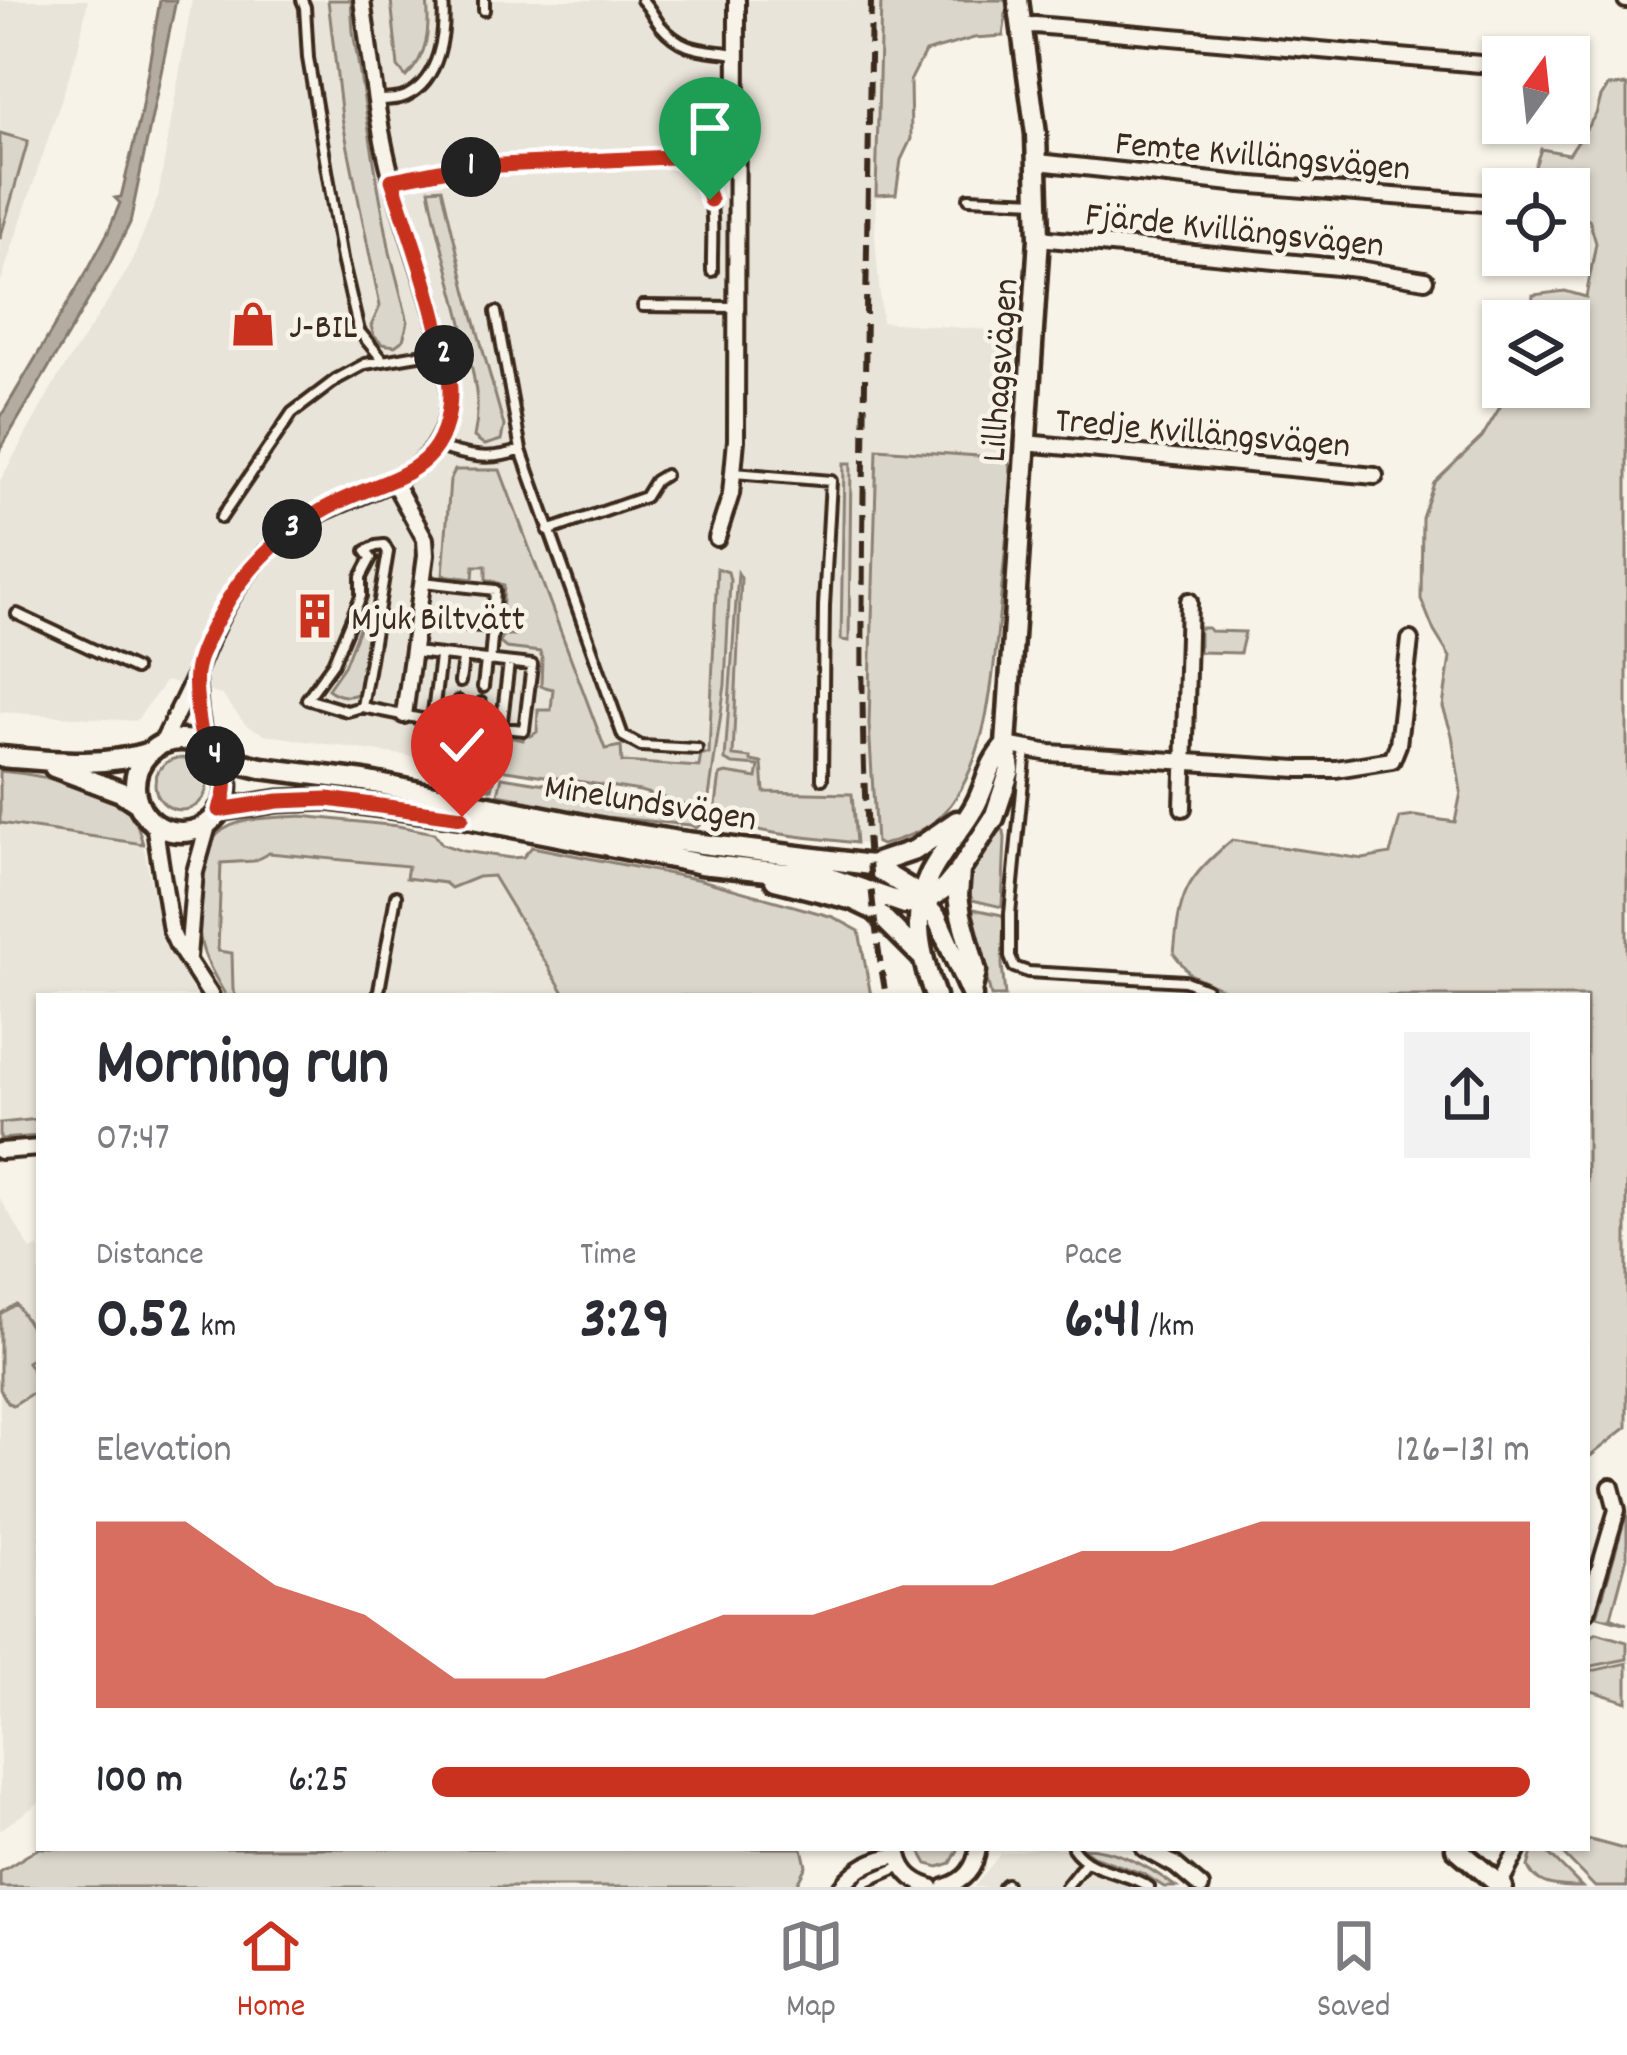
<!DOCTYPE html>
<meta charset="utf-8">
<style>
:root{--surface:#fff;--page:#f2f2f3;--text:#2b2b33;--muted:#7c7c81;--line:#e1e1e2;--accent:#c8321e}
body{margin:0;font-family:Dekko,sans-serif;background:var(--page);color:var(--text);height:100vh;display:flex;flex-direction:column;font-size:45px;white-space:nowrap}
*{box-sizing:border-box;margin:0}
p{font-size:39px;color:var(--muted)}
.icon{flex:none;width:66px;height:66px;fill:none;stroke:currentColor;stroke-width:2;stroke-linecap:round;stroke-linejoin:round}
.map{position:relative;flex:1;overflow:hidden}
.drawer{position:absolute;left:36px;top:993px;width:1554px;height:858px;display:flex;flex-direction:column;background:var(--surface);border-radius:0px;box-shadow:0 3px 9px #0004}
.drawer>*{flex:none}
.needle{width:78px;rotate:15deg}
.controls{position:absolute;left:1482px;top:36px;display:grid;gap:24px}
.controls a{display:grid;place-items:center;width:108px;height:108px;border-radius:0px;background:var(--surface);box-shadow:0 3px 9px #0004;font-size:60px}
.pin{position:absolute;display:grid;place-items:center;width:102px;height:102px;color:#fff;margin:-123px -51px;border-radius:50% 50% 50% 0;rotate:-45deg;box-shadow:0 0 12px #0007}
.pin .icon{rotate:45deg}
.km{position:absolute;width:60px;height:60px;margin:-30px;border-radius:50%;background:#222;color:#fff;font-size:33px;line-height:60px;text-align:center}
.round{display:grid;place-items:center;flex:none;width:126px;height:126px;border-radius:0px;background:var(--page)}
.summary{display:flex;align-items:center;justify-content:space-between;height:204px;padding:0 60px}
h1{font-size:66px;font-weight:700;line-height:90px}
.stats{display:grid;grid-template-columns:repeat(3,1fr);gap:18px;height:204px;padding:12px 60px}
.stats div{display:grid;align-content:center}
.stats b{font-size:60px;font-weight:700}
.stats small{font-size:33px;font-weight:400}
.stats p{font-size:33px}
.chart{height:336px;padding:24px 60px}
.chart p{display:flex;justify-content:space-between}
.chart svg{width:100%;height:216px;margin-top:12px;fill:var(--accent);opacity:.7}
ul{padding:0 60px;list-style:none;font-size:39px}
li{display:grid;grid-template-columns:192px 144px 1fr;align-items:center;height:90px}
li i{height:30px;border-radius:15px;background:var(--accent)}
.dock{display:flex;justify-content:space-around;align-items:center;height:168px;border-top:3px solid var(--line);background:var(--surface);font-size:33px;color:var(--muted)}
.dock a{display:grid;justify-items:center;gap:6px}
.dock .selected{color:var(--accent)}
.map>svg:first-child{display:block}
.built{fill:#e9e4d9}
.green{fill:#dbd6cb;stroke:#8b8074;stroke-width:3}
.water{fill:#b4aca0;stroke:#84786c;stroke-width:3}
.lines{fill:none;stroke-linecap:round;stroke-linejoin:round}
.lane-casing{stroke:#3b2a1e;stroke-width:16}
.street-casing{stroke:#3b2a1e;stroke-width:22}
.secondary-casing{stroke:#3b2a1e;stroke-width:27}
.lane{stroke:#f7f3e8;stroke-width:8}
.street{stroke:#f7f3e8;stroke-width:14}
.secondary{stroke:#f7f3e8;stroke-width:18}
.rail{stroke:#3b2a1e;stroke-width:6;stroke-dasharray:18 9;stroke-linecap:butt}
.route-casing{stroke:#fff;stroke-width:24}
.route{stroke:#c8321e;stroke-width:15}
.labels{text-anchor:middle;stroke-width:9;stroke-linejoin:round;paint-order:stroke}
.street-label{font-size:36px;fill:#3b2a1e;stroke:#f7f3e8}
.poi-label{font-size:36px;fill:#3b2a1e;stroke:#f7f3e8;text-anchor:start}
</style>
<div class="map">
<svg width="1627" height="1887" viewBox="0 0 1627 1887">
<rect width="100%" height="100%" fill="#f7f3e8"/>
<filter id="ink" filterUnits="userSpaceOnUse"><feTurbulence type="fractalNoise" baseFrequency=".00833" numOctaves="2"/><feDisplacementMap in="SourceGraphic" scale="24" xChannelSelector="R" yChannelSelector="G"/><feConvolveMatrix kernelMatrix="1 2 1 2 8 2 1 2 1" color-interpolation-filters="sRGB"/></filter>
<g filter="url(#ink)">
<path class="built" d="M0,0H88L78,49L0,284Z
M192,0H881L875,235L882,322L1018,332L1008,458L877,450L869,724L876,843L858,844L853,795L656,792L305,741L264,734L246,725L222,695L166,681L136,721L0,712V481L55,382L129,268L158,197Z
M0,823L143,844L163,942L197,996H39V1138L0,1142Z
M269,853L409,866L407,878L445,883L451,888L478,877L493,876L566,996H236L233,990L232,953L218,952L221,863L254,861Z
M0,1198L31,1250L39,1246V1803L0,1830Z
M1037,1848H1079L1093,1860L1155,1887H974L1000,1854Z"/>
<path class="green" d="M328,0H351L353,31L378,186L390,252L408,322L403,340L395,346L382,344L374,336L371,326L380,306L342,118Z
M391,0H427C430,29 428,56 406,77L398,67Z
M881,0H1008L1003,36L974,38L925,52L910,81L911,139L901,160L896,194L876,195Z
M1627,85V1427L1587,1459V996H1246L1234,994L1190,974L1174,954C1180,892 1184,881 1232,840L1363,859L1390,854L1400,818L1415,816L1455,822L1461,792L1452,735L1443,707L1450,657L1434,631L1421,599L1422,518L1434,483L1482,437L1512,387H1569V321H1531L1533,295L1565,291L1586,297L1596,243L1589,219L1569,216V189H1527L1541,149L1569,154L1596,114L1601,97L1608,86Z
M0,133L28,141L0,239Z
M442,188L467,293L504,426L501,440L485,445L474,437C481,407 475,383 469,354C458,298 439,245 429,189Z
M877,449L1008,458L1012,478C1008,521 1004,564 1000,607C993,672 989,768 940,817C923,832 904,838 882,845L876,843L869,724Z
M844,463H851L849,641L841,640Z
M455,470H500L605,749L621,746L622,762L699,767L701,754H709L717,568L728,572L730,580L725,685L708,804L705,810L640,791L423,757L422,737L425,731L487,735V740L492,744L503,743L504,736L523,740L524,736H531L537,732L538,710H551L553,689L541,686L542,658L540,652L506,648L500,643L503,635H514L516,615L502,613L504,585L486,579V566H474L473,579L443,575L450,480Z
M738,573L741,578L733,756L751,758V761L762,763L764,792L852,794L856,843C823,838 734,834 715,812L720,775L726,773L757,778L759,766L733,764L725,760Z
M363,618L371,620L360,692C350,699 337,696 328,689L344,666Z
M1199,628H1208L1210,631L1245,632L1240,653L1199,652Z
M155 784a26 26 0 1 1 52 0a26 26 0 1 1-52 0Z
M440,768L493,776L495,777L492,789L473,784L470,787L441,782L438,773Z
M0,771C33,774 115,787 134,817C138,824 140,835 143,844L0,823Z
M502,777L651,801L703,820V823L696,828L690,825L595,816L543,808L521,801L520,798L498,794Z
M301,816L398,826L434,833L442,844L463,851L511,858L523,857L532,847L701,880L833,917L859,931L871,996H566L493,876L478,877L451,888L445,883L406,878L408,866L269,853L254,861L221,863L218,951L232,953L233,990L236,996H226C218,982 209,968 204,953C194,927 196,855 218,834C237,816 276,818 301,816Z
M999,827L1004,831L1005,838L1002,907L972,900C960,873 983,848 999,827Z
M974,909L1002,915L1004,920L1002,964L1005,996H991L972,916Z
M39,1119V1136L0,1139V1123Z
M16,1304L39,1340V1358L37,1356L27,1362L39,1381V1389L13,1405L8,1403L0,1389V1314Z
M1627,1511V1557L1611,1617L1627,1624L1597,1616Z
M1597,1633L1627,1642V1659L1587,1667L1592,1636Z
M1627,1663V1702L1592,1691L1587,1702V1672Z
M1587,1839L1627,1850V1887H1595L1557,1848H1587Z
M39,1848H802L806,1866L795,1887H0V1872Z
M918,1848H959L951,1863L939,1867L927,1864Z
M1082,1848C1116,1848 1150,1867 1176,1887H1164L1144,1874L1093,1856Z
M1533,1848H1541L1547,1852L1582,1887C1562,1887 1536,1887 1528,1867Z"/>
<path class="water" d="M160,0H176L130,223L109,265L0,450V418L87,271L108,232L120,203L115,198L121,197L140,117Z"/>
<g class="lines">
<g class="lane-casing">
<path id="lane" d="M302,0L305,7L308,58L342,259L359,331L382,359
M642,0C649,7 654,17 660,25C683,52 703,49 735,54
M484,10V0
M377,100C386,100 398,100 406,96C440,80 446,32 443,0
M394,180L460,167L671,157C681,160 691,162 698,170C718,195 711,241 712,271
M969,198L1038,201
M643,306L735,307
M496,312L521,450L623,736L641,746L697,749
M435,446C466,456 490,462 521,450
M734,473L831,481L824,606L822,779
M221,518L292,413L337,379L365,364L442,351
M548,531L645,497L655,481L665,475
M17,614L135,669
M418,620L493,627L495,590L423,582
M490,661L493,627
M460,682L463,659
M483,687L486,661
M362,707L347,711L307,699L333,663L361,596V577L371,558L366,551L376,546L384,545L388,552L386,564L362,707L432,721L524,730L532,665L414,652
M432,721L440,657
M455,723L458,701
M478,725L481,703
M501,728L509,663
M1026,749L1010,914V957L1014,967L1028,972L1185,981L1206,989
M378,996L396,896
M1073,1848C1090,1873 1126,1871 1149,1887
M862,1887L867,1881L902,1866
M1003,1887L1006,1884
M1066,1887L1086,1862"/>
</g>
<g class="street-casing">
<path id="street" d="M1626,0H1627
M1020,26L1035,25L1503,66
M1038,162L1241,184L1483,203
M1039,238L1358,269L1425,280
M1025,443L1375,476
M393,481L425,539L426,555L404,715
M717,538L731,494L736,440L737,0
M196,677L199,712L205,747
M162,744C173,719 187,695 197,670C218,617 240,572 285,535C342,488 437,493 449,407C452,386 446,366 442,345C429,288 407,235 392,179C376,121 371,60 362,0
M1006,745L1050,753L1298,769H1336L1392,760L1398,745L1410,640
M1183,808L1189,601
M154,823L171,931L177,944L211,996
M188,957L195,872L209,822
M0,1151L39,1148
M1587,1611L1617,1510L1611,1487
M898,1848C900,1869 911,1881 931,1887
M1144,1848L1175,1865L1201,1887
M1499,1885L1519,1848
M841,1887C858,1867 873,1859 899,1855
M945,1887C965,1881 975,1869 978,1848"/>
</g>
<g class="secondary-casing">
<path id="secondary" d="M135 786a46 46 0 1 1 92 0a46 46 0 1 1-92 0Z
M211,751L236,762L261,768L364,781L604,829L678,841L871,865L910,889L937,918L972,996
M0,757C50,761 102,768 150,752
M54,767L121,792L139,804
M219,810L278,801L328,799L462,817L707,865
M700,864L786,873L798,872L830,878L905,904L933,896L945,888L960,870L994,818L1010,770L1006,745L1039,238L1036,134L1018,0
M871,865L915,850L957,821
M960,870L958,896L961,915L976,971L971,993
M775,880L854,900L875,910L921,956
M935,996C921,957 910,916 929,876C941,850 963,829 976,804C988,781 987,766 1006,745
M1456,1848L1502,1887"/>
</g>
<use href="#lane" class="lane"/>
<use href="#street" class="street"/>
<use href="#secondary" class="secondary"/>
<path class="rail" d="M871,0C868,180 865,360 863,540C862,692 859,846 886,996"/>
</g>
</g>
<g class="lines" filter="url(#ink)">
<g class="route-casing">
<path id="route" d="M462,817L328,799L278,801L219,810C227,793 229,774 217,758C216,757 206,747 205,745C199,732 194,688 196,673C198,654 211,630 220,614C243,571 279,535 321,511C380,476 450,482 450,391C450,373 444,354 440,337C428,284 409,232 392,180L460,167L671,157C700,164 701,174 710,200"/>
</g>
<use href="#route" class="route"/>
</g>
<defs>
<g id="shop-bare" transform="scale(3.6)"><path d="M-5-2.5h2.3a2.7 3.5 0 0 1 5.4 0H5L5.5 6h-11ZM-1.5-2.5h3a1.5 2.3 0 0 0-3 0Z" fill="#c8321e" stroke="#f7f3e8" stroke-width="2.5" paint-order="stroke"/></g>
<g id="building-bare" transform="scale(3.6)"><path d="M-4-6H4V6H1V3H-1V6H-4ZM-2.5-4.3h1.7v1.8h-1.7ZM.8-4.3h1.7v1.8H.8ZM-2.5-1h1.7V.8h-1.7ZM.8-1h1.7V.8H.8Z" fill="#c8321e" stroke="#f7f3e8" stroke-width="2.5" paint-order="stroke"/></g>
</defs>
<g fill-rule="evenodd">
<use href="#shop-bare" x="253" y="324"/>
<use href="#building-bare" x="315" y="616"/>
</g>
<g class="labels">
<g class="street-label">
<text transform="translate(1263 153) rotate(5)" y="13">Femte Kvillängsvägen</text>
<text transform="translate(1235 227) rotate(6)" y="13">Fjärde Kvillängsvägen</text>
<text transform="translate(997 370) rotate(-86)" y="13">Lillhagsvägen</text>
<text transform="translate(1203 430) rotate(5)" y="13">Tredje Kvillängsvägen</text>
<text transform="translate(651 800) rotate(9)" y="13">Minelundsvägen</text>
</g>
<g class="poi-label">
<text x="289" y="337">J-BIL</text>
<text x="351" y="629">Mjuk Biltvätt</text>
</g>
</g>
</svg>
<div class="controls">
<a><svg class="needle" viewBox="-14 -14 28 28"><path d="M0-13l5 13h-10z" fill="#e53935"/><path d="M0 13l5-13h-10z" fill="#7c7c81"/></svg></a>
<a><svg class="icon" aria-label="locate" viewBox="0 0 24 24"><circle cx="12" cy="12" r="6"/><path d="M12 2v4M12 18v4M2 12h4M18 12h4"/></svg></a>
<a><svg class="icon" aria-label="layers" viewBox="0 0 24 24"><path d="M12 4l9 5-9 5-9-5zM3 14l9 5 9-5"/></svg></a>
</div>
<div class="pin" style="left:710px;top:200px;background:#1e9e55"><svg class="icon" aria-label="arrive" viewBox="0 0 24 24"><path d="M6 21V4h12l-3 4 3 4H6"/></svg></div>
<div class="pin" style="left:462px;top:817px;background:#d93025"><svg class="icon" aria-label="check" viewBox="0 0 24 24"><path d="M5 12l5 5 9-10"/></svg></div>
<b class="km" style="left:471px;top:167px">1</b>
<b class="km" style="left:444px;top:355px">2</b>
<b class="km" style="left:292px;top:529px">3</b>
<b class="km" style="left:215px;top:756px">4</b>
<section class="drawer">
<div class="summary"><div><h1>Morning run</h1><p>07:47</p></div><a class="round"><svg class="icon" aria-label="share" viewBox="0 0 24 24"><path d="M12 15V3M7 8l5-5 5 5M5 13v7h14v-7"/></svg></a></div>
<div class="stats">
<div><p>Distance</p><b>0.52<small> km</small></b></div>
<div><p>Time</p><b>3:29</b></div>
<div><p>Pace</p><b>6:41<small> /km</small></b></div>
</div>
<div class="chart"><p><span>Elevation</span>126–131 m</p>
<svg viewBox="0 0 160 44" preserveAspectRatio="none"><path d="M0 44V6L10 6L20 19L30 25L40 38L50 38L60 32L70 25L80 25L90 19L100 19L110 12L120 12L130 6L140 6L150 6L160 6V44z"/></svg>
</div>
<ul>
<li><b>100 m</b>6:25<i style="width:100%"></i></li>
</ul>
</section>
</div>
<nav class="dock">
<a class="selected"><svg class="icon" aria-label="home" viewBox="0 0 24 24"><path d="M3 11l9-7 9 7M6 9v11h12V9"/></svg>Home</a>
<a><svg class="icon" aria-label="map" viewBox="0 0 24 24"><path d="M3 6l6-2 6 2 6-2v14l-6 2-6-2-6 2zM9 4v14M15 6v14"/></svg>Map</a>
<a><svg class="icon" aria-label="saved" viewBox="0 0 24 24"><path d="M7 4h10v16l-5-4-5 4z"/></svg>Saved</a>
</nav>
